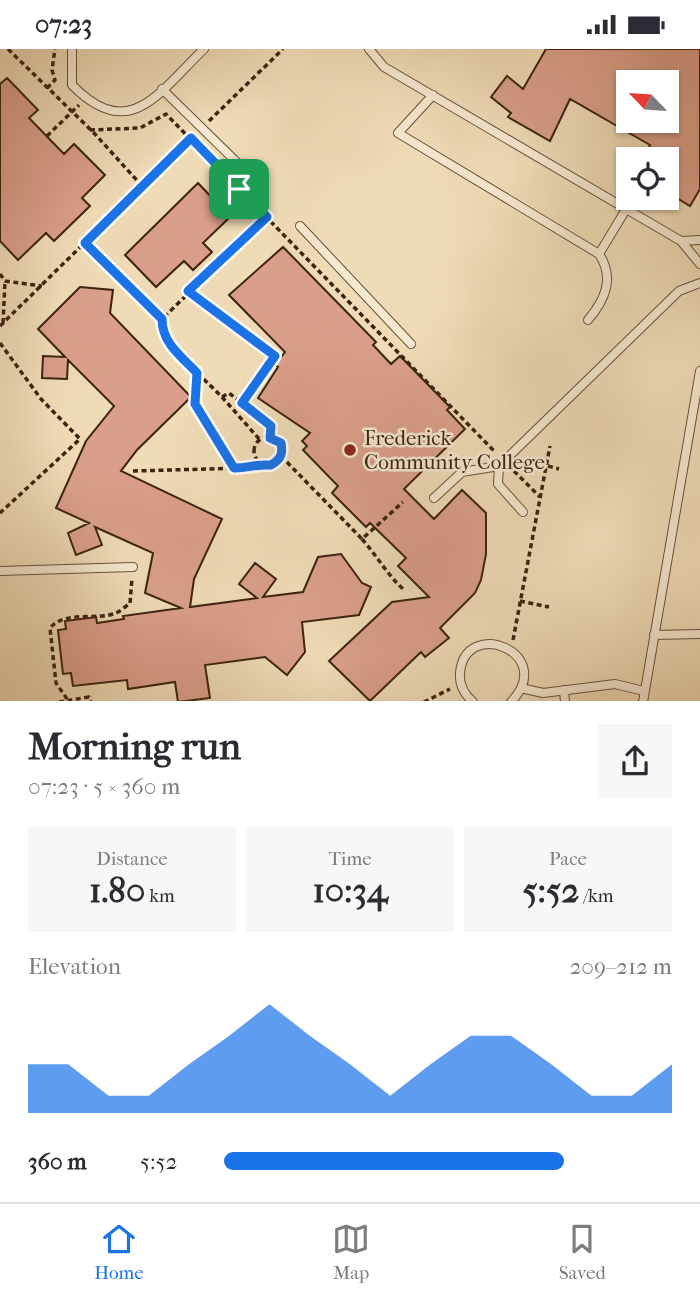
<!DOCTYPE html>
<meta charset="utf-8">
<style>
:root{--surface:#fff;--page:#f7f7f7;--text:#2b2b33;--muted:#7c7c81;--line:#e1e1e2;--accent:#1a73e8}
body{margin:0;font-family:"IM FELL French Canon",serif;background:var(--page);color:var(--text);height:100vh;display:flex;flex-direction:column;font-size:26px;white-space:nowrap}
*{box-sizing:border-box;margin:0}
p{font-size:23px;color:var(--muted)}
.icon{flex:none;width:38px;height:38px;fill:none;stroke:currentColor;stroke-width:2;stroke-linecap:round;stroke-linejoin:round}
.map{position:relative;height:652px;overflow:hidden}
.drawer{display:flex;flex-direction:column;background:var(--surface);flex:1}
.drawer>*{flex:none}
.needle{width:46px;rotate:295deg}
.tools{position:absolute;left:616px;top:21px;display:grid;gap:14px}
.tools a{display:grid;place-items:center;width:63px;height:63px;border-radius:0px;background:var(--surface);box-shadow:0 2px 5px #0004;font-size:35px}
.pin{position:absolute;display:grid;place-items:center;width:60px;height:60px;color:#fff;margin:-30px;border-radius:14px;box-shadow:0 4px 10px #0006}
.round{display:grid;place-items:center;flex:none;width:74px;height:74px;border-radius:0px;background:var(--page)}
.headline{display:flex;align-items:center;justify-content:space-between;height:119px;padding:0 28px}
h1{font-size:38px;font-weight:800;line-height:52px}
.figures{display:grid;grid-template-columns:repeat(3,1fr);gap:10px;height:119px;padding:7px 28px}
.figures div{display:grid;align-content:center;border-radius:0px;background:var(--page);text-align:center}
.figures b{font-size:35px;font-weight:800}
.figures small{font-size:19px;font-weight:400}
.figures p{font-size:19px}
.chart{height:196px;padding:14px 28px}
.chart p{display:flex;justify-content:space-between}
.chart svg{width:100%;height:126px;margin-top:7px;fill:var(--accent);opacity:.7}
ul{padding:0 28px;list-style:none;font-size:23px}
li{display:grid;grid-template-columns:112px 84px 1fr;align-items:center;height:52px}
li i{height:18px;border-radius:9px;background:var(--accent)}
.status{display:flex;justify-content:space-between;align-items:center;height:49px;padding:0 35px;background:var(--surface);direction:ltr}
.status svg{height:19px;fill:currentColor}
.dock{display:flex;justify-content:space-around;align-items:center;height:98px;border-top:2px solid var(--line);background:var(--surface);font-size:19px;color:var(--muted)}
.dock a{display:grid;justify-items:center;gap:4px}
.dock .on{color:var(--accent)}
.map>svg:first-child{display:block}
.building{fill:#da9f8a;stroke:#3c230f;stroke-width:2;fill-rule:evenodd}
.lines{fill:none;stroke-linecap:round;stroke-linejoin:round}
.lane-casing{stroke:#695139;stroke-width:10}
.path{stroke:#3c230f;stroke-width:3.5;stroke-dasharray:5 3.5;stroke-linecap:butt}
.lane{stroke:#f5e8d0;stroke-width:8}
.route-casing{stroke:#fff;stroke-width:14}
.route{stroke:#1a73e8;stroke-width:9}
.poi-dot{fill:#8f2418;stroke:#f5e8d0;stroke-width:2.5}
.labels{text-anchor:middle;stroke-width:5;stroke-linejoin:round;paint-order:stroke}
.poi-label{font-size:21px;fill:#3c230f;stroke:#f5e8d0;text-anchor:start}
</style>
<div class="status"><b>07:23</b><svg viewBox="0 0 49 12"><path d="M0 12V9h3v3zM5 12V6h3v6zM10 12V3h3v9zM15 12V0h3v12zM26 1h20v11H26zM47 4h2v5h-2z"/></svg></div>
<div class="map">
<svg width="700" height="653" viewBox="0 0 700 653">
<rect width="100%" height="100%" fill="#efdbb6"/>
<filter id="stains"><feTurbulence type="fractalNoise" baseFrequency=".00286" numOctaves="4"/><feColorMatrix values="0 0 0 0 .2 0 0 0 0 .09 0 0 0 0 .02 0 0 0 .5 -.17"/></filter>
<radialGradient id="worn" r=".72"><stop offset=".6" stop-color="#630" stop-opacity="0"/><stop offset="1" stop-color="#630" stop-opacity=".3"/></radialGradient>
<path class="building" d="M546,0H700V140L690,157L667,143V110H642L650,96L570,50L550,92L508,68L511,64L491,48L507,27L523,40ZM628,33H667V72H628Z
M7,29L38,61L29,69L64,105L74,95L105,126L82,149L90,157L54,192L46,184L18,211L0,192V35Z
M198,134L230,168L203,194L212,203L193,221L184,212L156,238L125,206Z
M283,198L376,293L373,296L391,315L400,307L450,358L447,361L465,380L404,440L434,470L462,441L486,464V505L481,531L475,544L440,579L449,589L425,608L421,603L370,652L329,612L392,553L429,548L398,517L406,509L370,474L366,478L332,444L338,437L303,401L307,397L302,392L310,384L258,349L278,318L275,316L285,303L229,246Z
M80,238L113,241L110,264L191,348L137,401L121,422L222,470L194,530L190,558L257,549L239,535L255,514L276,530L263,548L303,543L318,508L341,505L362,534L371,538L359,566L302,573L305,603L287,626L265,608L205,616L210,649L178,653L175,633L128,640L127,631L73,637L71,624L63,625L58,581L66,580L65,572L96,568L97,574L124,570L123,567L181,559L145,544L153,504L95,478L102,496L76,506L68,484L89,474L56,459L86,392L114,357L68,311L67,330L42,329L43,307L65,308L38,280Z"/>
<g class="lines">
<g class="lane-casing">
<path id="lane" d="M72,0V36C130,95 159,43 204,0
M369,0L384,18L681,192L700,215
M162,40L259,135
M433,46L398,84L599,205C615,229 605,251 588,271
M300,177L411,295
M681,192L700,191
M599,205L625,162
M499,417L498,435L523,463
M434,449L462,423L499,417L679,242L700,234
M0,522L133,518
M654,586L700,585
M521,639L543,644L615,635L644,642
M564,641L565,653
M473,653C464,645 459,635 460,624C465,567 558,604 511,653
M643,653L700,322"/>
</g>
<path class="path" d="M8,0L94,84L142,137
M47,39L55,31L52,21L55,0
M209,72L283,0
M90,81L140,79L166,65L495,403
M47,87L79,56
M86,194L162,270L267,168
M0,225L5,232L42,237
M188,242L275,307L242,354L271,377L270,389
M162,270V284L172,299L222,348L260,391
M3,274L5,232
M0,277L190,90
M0,294L41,350L80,390L0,464
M197,324L196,355L234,419
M222,348L229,344L242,354
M254 402a14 14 0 1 1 28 0a14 14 0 1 1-28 0Z
M281,407L362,490L403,453
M548,417L559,420
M133,422L244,419L258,412
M514,422L540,448
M362,490C377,507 386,524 403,540
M520,552L549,558
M513,591L550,397
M67,650L56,634L50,579C65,561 96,572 116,564C121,562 126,557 130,554L132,529
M59,653L89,648L91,653
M424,653L450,640"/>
<use href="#lane" class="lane"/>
</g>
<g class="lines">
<g class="route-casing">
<path id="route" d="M191,89L267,168L188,242L275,307L242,354L271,377L270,389L281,394C283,405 281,410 271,416C254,415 250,419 234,419L195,355L197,324C181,307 162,294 162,270L85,194Z"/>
</g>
<use href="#route" class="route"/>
</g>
<circle class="poi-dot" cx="350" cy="401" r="7"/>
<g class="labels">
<g class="poi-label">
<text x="364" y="396">Frederick<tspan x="364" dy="24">Community College</tspan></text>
</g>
</g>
<rect width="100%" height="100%" filter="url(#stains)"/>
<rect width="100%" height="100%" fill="url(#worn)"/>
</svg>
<div class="tools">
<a><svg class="needle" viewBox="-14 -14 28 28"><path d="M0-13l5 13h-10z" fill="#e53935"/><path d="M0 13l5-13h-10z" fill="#7c7c81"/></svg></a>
<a><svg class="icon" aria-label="locate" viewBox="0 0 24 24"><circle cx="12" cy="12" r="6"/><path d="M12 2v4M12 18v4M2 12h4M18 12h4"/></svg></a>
</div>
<div class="pin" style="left:239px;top:140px;background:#1e9e55"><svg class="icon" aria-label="arrive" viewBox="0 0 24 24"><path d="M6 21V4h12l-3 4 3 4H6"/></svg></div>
</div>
<section class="drawer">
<div class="headline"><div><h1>Morning run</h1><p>07:23 · 5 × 360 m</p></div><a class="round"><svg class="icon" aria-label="share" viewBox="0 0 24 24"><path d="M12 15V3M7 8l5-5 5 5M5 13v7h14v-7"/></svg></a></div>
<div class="figures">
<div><p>Distance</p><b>1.80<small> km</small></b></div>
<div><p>Time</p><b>10:34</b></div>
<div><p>Pace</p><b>5:52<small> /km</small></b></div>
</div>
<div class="chart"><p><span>Elevation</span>209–212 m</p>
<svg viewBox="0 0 160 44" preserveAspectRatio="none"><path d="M0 44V27L10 27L20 38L30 38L40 27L50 17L60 6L70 17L80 27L90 38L100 27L110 17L120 17L130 27L140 38L150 38L160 27V44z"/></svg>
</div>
<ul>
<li><b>360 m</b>5:52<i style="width:76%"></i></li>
</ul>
</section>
<nav class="dock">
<a class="on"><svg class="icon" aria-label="home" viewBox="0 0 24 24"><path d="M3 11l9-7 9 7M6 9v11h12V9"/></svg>Home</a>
<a><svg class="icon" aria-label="map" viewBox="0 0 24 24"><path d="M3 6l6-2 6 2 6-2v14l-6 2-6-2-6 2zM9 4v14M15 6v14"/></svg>Map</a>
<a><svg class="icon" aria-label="saved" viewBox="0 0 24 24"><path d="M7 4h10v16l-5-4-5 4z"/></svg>Saved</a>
</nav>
